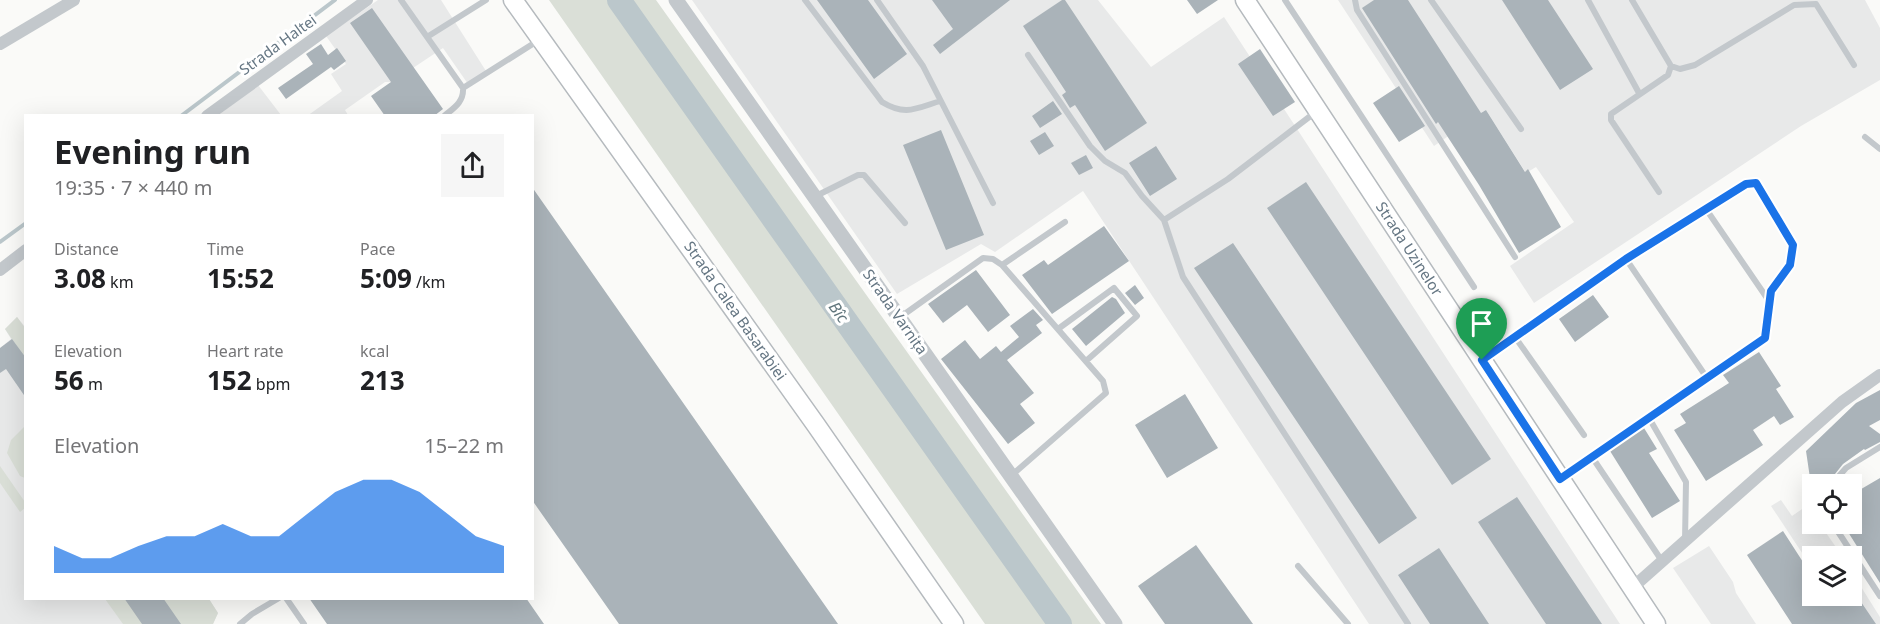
<!DOCTYPE html>
<meta charset="utf-8">
<style>
:root{--surface:#fff;--page:#f6f6f6;--text:#202124;--muted:#757577;--accent:#1a73e8}
body{margin:0;font-family:"Noto Sans",sans-serif;background:var(--page);color:var(--text);height:100vh;display:flex;flex-direction:column;font-size:22px;white-space:nowrap}
*{box-sizing:border-box;margin:0}
p{font-size:20px;color:var(--muted)}
.icon{flex:none;width:33px;height:33px;fill:none;stroke:currentColor;stroke-width:2;stroke-linecap:round;stroke-linejoin:round}
.map{position:relative;flex:1;overflow:hidden}
.side{position:absolute;left:24px;top:114px;width:510px;height:486px;display:flex;flex-direction:column;background:var(--surface);border-radius:0px;box-shadow:0 6px 24px #0002}
.side>*{flex:none}
.controls{position:absolute;left:1802px;top:474px;display:grid;gap:12px}
.controls a{display:grid;place-items:center;width:60px;height:60px;border-radius:0px;background:var(--surface);box-shadow:0 6px 24px #0002;font-size:30px}
.pin{position:absolute;display:grid;place-items:center;width:51px;height:51px;color:#fff;margin:-62px -26px;border-radius:50% 50% 50% 0;rotate:-45deg;box-shadow:0 0 6px #0007}
.pin .icon{rotate:45deg}
.round{display:grid;place-items:center;flex:none;width:63px;height:63px;border-radius:0px;background:var(--page)}
.head{display:flex;align-items:center;justify-content:space-between;height:102px;padding:0 30px}
h1{font-size:33px;font-weight:700;line-height:45px}
.metrics{display:grid;grid-template-columns:repeat(3,1fr);gap:9px;height:102px;padding:6px 30px}
.metrics div{display:grid;align-content:center}
.metrics b{font-size:26px;font-weight:700}
.metrics small{font-size:16px;font-weight:400}
.metrics p{font-size:16px}
.chart{height:168px;padding:12px 30px}
.chart p{display:flex;justify-content:space-between}
.chart svg{width:100%;height:108px;margin-top:6px;fill:var(--accent);opacity:.7}
.map>svg:first-child{display:block}
.built{fill:#e8e9e9}
.green{fill:#dadfd7}
.lines{fill:none;stroke-linecap:round;stroke-linejoin:round}
.stream{stroke:#bbc7cb;stroke-width:4}
.river{stroke:#bbc7cb;stroke-width:24}
.building{fill:#aab3b9}
.primary-casing{stroke:#b5babe;stroke-width:21}
.service{stroke:#c3c8cc;stroke-width:6}
.minor{stroke:#c3c8cc;stroke-width:12}
.tertiary{stroke:#c3c8cc;stroke-width:15}
.primary{stroke:#fff;stroke-width:18}
.route-casing{stroke:#fff;stroke-width:12}
.route{stroke:#1a73e8;stroke-width:8}
.labels{text-anchor:middle;stroke-width:6;stroke-linejoin:round;paint-order:stroke}
.street-label{font-size:15px;fill:#657683;stroke:#fff}
.water-label{font-size:16px;font-style:italic;fill:#60757c;stroke:#fff}
</style>
<div class="map">
<svg width="1880" height="624" viewBox="0 0 1880 624">
<rect width="100%" height="100%" fill="#fafaf8"/>
<path class="built" d="M378,0H441L486,71L468,84L443,48L392,82H385L345,110L348,115L307,116L342,91L331,74L346,64L326,36Z
M692,0H1098L1151,67L1224,17L1620,624H1369L1083,191L995,252L981,244L897,294Z
M1338,0H1865L1880,28V80L1801,126L1534,303L1510,266L1574,222L1536,167L1526,173L1486,110L1434,146Z
M258,85L281,115L217,116Z
M17,317L26,328V598L209,599L218,613L213,624H0V348L11,339L5,329Z
M1781,500L1792,516L1808,505L1812,510V524H1820L1842,556H1812V568L1771,506Z
M1709,546L1733,582L1736,593L1756,624H1711L1673,568Z
M1851,571L1880,617V624H1796L1832,599L1830,596H1851Z"/>
<path class="green" d="M549,0H656L1101,624H985Z
M17,317L25,328V358L5,329Z
M25,426V478L20,476L7,453L11,440Z
M0,466L25,502V508L20,512L0,483Z
M105,599H209L218,613L213,624H123Z"/>
<g class="lines">
<path class="stream" d="M181,116L335,0
M0,242L26,223"/>
<path class="river" d="M619,0L1060,624"/>
</g>
<path class="building" d="M817,0H868L907,54L874,79Z
M932,0H1010L940,54L933,45L953,29Z
M1062,0H1065L1147,123L1105,151L1075,105L1070,108L1062,95L1066,92L1023,26Z
M1187,0H1218L1197,14Z
M1374,0H1408L1481,113L1486,110L1525,172L1528,169L1561,227L1519,253L1479,185L1438,122L1436,124L1362,8Z
M1502,0H1548L1593,69L1560,90Z
M372,8L443,109L434,116H385L371,96L391,82L350,23Z
M321,44L328,55L337,48L346,61L334,70L331,67L286,99L278,88L313,64L306,54Z
M1260,49L1295,102L1273,116L1238,64Z
M1399,86L1425,126L1399,142L1373,103Z
M1053,101L1062,114L1040,128L1032,116Z
M941,130L984,235L946,250L903,145Z
M1045,132L1054,146L1039,155L1030,141Z
M1156,146L1177,179L1150,196L1129,163Z
M1086,155L1093,168L1079,175L1071,163Z
M1306,182L1491,459L1452,485L1267,208Z
M532,187L838,624H619L532,500Z
M1104,226L1129,261L1052,314L1022,275L1044,260L1048,265Z
M1233,243L1417,518L1379,544L1194,268Z
M976,270L1010,315L988,332L967,305L943,323L928,304Z
M1135,285L1144,298L1135,305L1125,293Z
M1593,295L1609,317L1575,342L1559,319Z
M1112,297L1116,299L1125,313L1086,346L1072,329Z
M1033,309L1043,320L1036,325L1042,333L1007,360L1034,393L1020,404L1035,423L1008,444L941,359L965,340L980,359L996,346L1001,352L1019,337L1010,326Z
M12,339L26,358V398L6,369L0,373V348Z
M1759,352L1781,386L1776,389L1794,417L1780,425L1774,416L1753,430L1763,445L1706,481L1674,430L1686,423L1680,414L1729,383L1723,375Z
M1880,390V420L1869,426L1880,434V442L1865,450L1864,449L1843,464L1827,484L1810,478L1806,451L1856,403Z
M1185,394L1218,448L1167,478L1135,425Z
M1644,428L1657,449L1649,453L1680,501L1652,518L1610,451Z
M1880,478V583L1843,524H1851V495Z
M1517,497L1602,624H1546L1478,522Z
M1783,531L1812,576V596H1857L1876,624H1792L1747,555Z
M1196,545L1219,577L1253,624H1165L1138,586Z
M1439,548L1489,624H1430L1398,575Z
M124,598H163L181,624H142Z
M309,598H526L544,624H327Z"/>
<g class="lines">
<g class="primary-casing">
<path id="primary" d="M513,0L816,425L954,624
M1245,0L1656,624"/>
</g>
<path class="service" d="M401,0L463,88C464,102 454,108 444,116
M805,0L882,102C905,116 915,109 940,101
M877,0L923,66L993,203
M1285,0L1474,287
M1355,0L1357,10L1515,257
M1431,0L1521,129
M1588,0L1639,93
M1632,0L1671,66L1668,75L1611,114V120L1659,192
M427,37L486,0
M1028,55L1090,146L1105,161L1125,173L1142,196L1164,220
M1671,66L1680,69L1695,65L1794,5L1816,4L1854,65
M463,88L539,40
M1317,111L1228,179L1164,220L1183,277L1408,624
M1865,137L1880,149
M814,197L858,175H864L905,223
M1706,209L1769,301
M1626,259L1707,378
M1002,265L1065,222
M899,318L983,258L993,259L1002,265L1103,381L1106,393L1012,475
M1058,329L1114,288L1137,316L1086,361
M1515,337L1584,435
M1483,360L1626,259L1746,184L1756,183L1793,245L1790,265L1771,291L1765,337L1563,477
M1649,418L1686,482L1685,541
M1592,457L1662,561
M1832,484L1846,468L1880,447
M1833,524L1880,596
M1298,566L1348,624
M286,598L304,624
M240,624L252,614L279,598"/>
<path class="minor" d="M0,44L74,0
M207,116L367,0
M0,270L26,250
M1632,588L1842,402L1880,375"/>
<path class="tertiary" d="M676,0L1115,624"/>
<use href="#primary" class="primary"/>
</g>
<g class="lines">
<g class="route-casing">
<path id="route" d="M1756,183L1793,245L1790,265L1771,291L1765,338L1560,479L1482,360L1626,259L1746,184Z"/>
</g>
<use href="#route" class="route"/>
</g>
<g class="labels">
<g class="street-label">
<text transform="translate(278 45) rotate(-36)" y="5">Strada Haltei</text>
<text transform="translate(1409 249) rotate(57)" y="5">Strada Uzinelor</text>
<text transform="translate(735 311) rotate(55)" y="5">Strada Calea Basarabiei</text>
<text transform="translate(895 312) rotate(55)" y="5">Strada Varnița</text>
</g>
<g class="water-label">
<text transform="translate(839 312) rotate(55)" y="6">Bîc</text>
</g>
</g>
</svg>
<div class="controls">
<a><svg class="icon" aria-label="locate" viewBox="0 0 24 24"><circle cx="12" cy="12" r="6"/><path d="M12 2v4M12 18v4M2 12h4M18 12h4"/></svg></a>
<a><svg class="icon" aria-label="layers" viewBox="0 0 24 24"><path d="M12 4l9 5-9 5-9-5zM3 14l9 5 9-5"/></svg></a>
</div>
<div class="pin" style="left:1482px;top:360px;background:#1e9e55"><svg class="icon" aria-label="arrive" viewBox="0 0 24 24"><path d="M6 21V4h12l-3 4 3 4H6"/></svg></div>
<section class="side">
<div class="head"><div><h1>Evening run</h1><p>19:35 · 7 × 440 m</p></div><a class="round"><svg class="icon" aria-label="share" viewBox="0 0 24 24"><path d="M12 15V3M7 8l5-5 5 5M5 13v7h14v-7"/></svg></a></div>
<div class="metrics">
<div><p>Distance</p><b>3.08<small> km</small></b></div>
<div><p>Time</p><b>15:52</b></div>
<div><p>Pace</p><b>5:09<small> /km</small></b></div>
</div>
<div class="metrics">
<div><p>Elevation</p><b>56<small> m</small></b></div>
<div><p>Heart rate</p><b>152<small> bpm</small></b></div>
<div><p>kcal</p><b>213</b></div>
</div>
<div class="chart"><p><span>Elevation</span>15–22 m</p>
<svg viewBox="0 0 160 44" preserveAspectRatio="none"><path d="M0 44V33L10 38L20 38L30 33L40 29L50 29L60 24L70 29L80 29L90 20L100 11L110 6L120 6L130 11L140 20L150 29L160 33V44z"/></svg>
</div>
</section>
</div>
